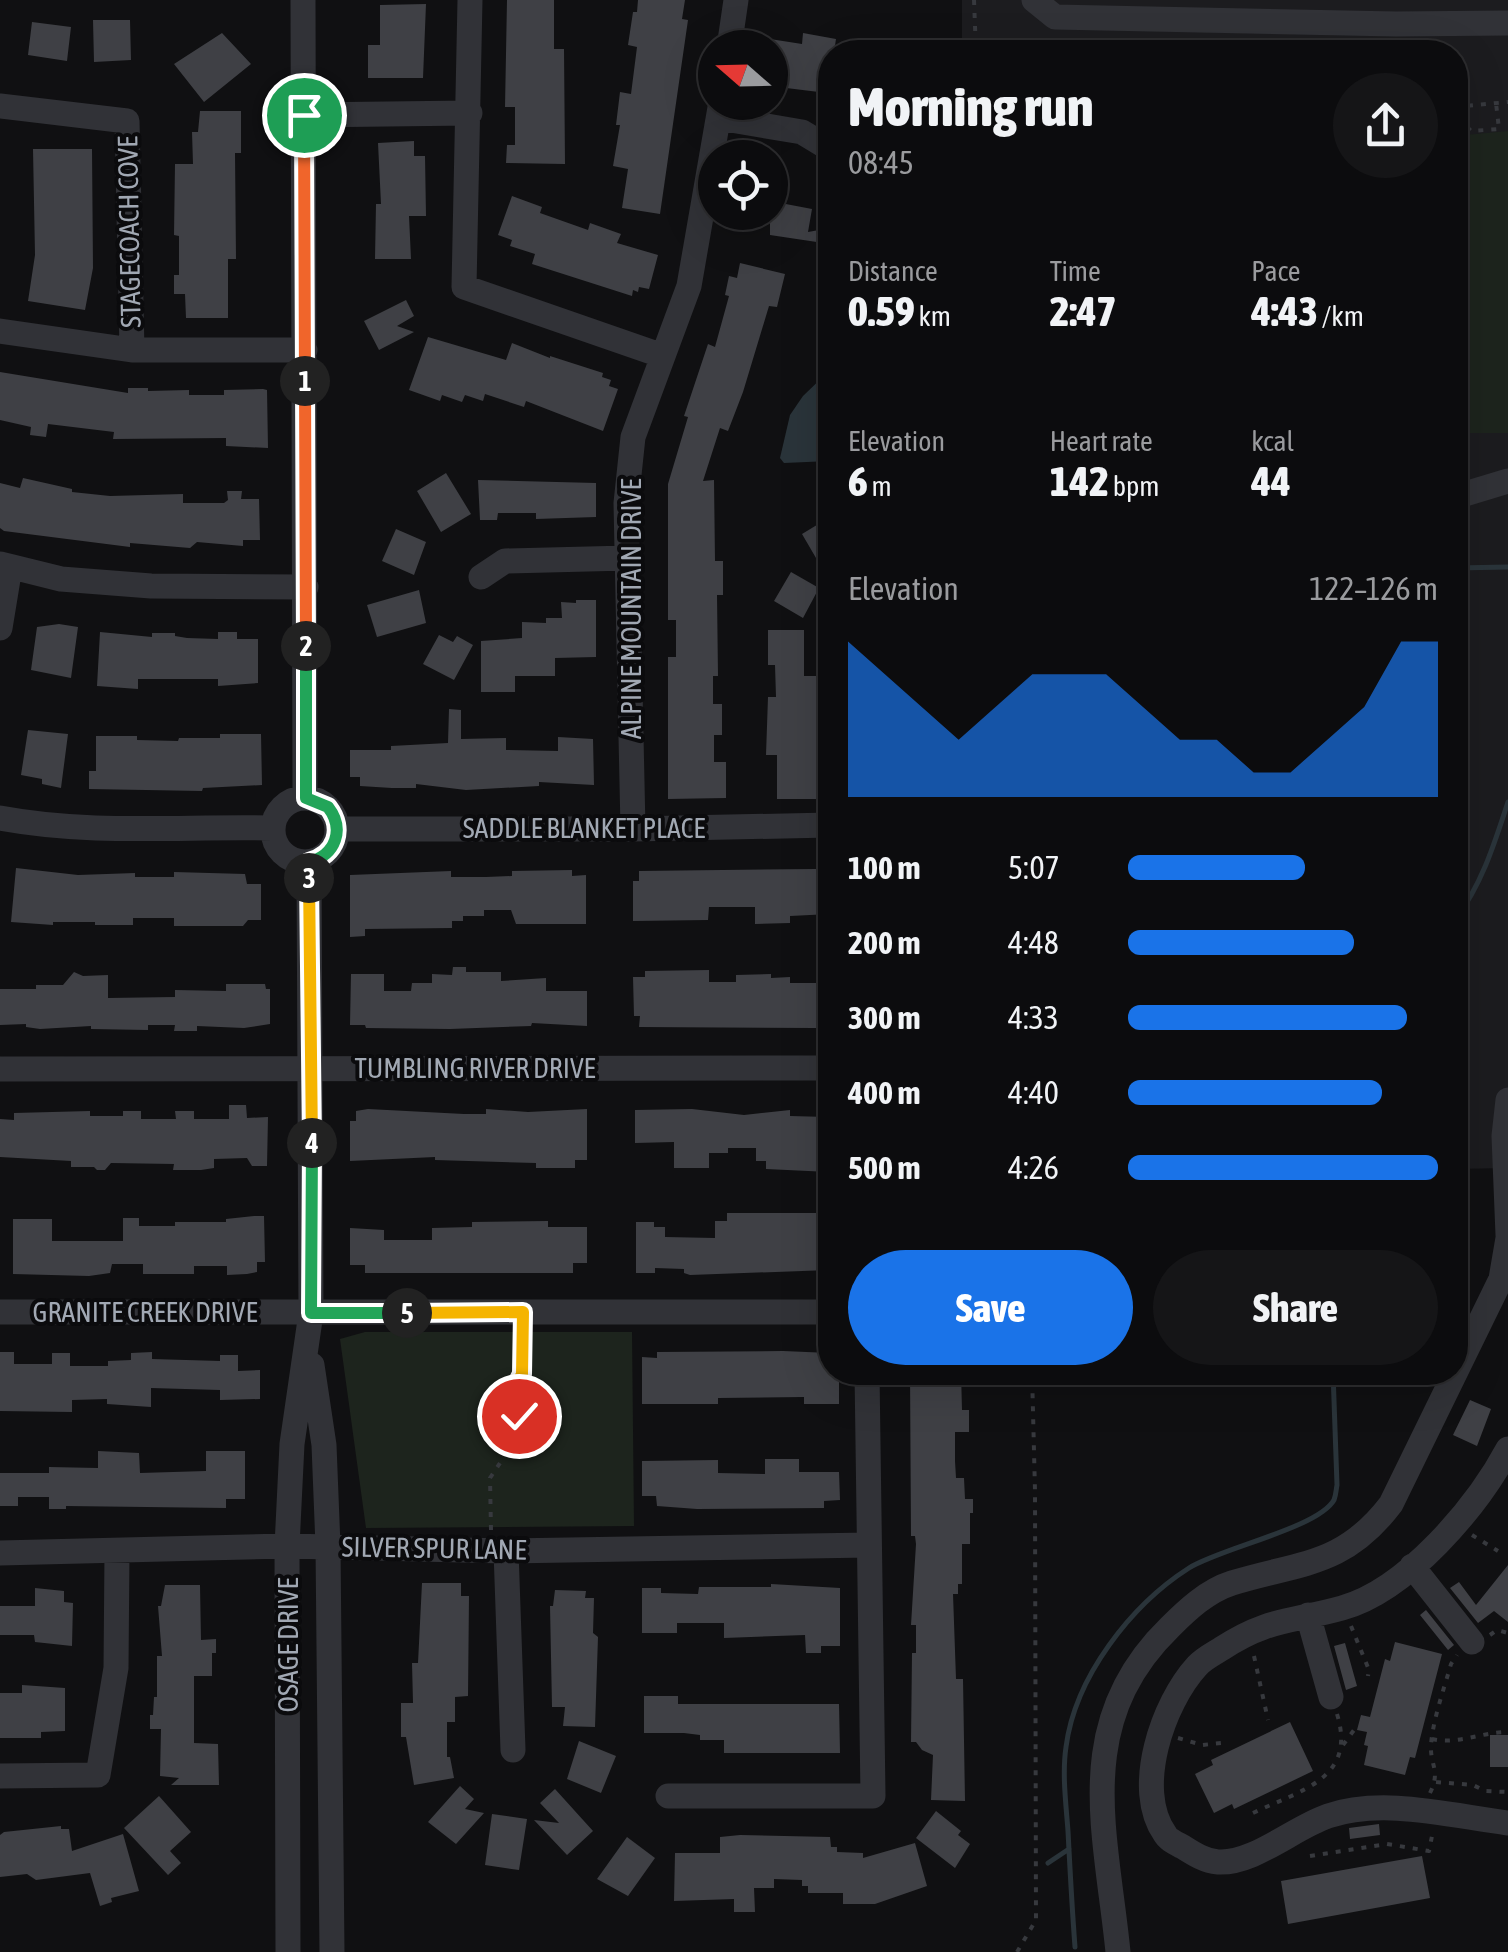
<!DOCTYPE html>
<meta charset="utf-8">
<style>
:root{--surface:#0c0c0e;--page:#151517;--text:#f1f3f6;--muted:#9a9b9e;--line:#2c2c2e;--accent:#1a73e8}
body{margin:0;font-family:"Asap Condensed",sans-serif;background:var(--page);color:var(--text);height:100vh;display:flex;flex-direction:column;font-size:38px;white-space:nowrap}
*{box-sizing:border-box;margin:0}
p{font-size:32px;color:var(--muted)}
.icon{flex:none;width:55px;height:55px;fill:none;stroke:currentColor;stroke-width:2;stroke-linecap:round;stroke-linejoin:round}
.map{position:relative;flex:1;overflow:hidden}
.details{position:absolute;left:818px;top:40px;width:650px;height:1345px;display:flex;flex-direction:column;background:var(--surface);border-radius:40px;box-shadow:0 10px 40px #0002,0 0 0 2px var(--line)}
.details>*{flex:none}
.needle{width:65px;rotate:290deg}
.controls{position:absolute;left:698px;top:30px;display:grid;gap:20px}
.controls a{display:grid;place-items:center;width:90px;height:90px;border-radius:50%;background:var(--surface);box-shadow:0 10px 40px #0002,0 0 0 2px var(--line);font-size:50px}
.pin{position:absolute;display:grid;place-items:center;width:85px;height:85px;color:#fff;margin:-42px;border:5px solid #fff;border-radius:50%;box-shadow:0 2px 10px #0007}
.km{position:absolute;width:50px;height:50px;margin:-25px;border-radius:50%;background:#222;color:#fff;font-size:28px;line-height:50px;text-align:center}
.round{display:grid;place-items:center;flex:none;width:105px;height:105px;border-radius:52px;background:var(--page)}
.headline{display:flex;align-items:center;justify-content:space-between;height:170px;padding:0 30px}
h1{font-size:55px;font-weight:800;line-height:75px}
.metrics{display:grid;grid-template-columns:repeat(3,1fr);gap:15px;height:170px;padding:10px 30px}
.metrics div{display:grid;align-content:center}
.metrics b{font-size:42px;font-weight:800}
.metrics small{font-size:28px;font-weight:400}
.metrics p{font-size:28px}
.chart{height:280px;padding:20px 30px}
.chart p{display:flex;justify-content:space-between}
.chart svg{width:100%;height:180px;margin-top:10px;fill:var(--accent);opacity:.7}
.button{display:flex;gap:20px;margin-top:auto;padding:20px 30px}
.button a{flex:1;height:115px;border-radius:60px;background:var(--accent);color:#fff;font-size:40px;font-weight:800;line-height:115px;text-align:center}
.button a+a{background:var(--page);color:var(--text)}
ul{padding:0 30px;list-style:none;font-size:32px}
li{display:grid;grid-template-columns:160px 120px 1fr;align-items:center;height:75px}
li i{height:25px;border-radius:12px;background:var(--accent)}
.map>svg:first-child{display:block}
.built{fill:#1c1c1f}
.green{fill:#1d241d}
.water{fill:#2a343a}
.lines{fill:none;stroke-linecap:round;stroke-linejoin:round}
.stream{stroke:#2a343a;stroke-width:5}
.building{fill:#3f4045}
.path{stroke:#37393e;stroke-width:4;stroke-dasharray:5 8;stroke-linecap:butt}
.minor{stroke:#313237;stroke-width:25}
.split-1-casing{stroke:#fff;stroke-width:20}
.split-2-casing{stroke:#fff;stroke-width:20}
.split-3-casing{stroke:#fff;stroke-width:20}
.split-4-casing{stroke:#fff;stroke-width:20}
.split-5-casing{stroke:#fff;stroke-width:20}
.split-6-casing{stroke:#fff;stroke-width:20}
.split-1{stroke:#f0652b;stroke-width:12}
.split-2{stroke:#f0652b;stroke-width:12}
.split-3{stroke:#22a559;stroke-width:12}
.split-4{stroke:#f5b400;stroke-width:12}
.split-5{stroke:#22a559;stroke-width:12}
.split-6{stroke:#f5b400;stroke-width:12}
.labels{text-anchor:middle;stroke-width:8;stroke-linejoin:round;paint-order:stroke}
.street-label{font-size:28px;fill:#a1a8b3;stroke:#0b0b0d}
</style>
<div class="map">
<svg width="1508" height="1952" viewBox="0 0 1508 1952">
<rect width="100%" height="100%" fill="#101012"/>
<path class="built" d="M962,0H1508V1168L1455,1169V52H962Z"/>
<path class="green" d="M1508,131V433H1455V136Z
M365,1332H632L634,1526L366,1528L340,1339Z"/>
<path class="water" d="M830,370V461L784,463L780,458L790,415L803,396Z"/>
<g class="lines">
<path class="stream" d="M1455,568L1508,567
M1455,920C1482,884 1494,845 1508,802
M1048,1863L1069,1849
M1075,1947C1072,1908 1070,1870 1068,1831C1066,1804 1062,1774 1066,1747C1075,1677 1131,1605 1189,1568C1221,1548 1318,1528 1334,1500C1336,1495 1336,1490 1337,1485L1333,1372"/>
</g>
<path class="building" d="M507,0H554V49H564L565,164L506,163L507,145H515V107H505Z
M638,0H685L682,19L688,20L660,214L622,208L628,169L613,166L620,125H616L620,92L631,94L637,47L628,45L633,12H637Z
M426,4L423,78H368V45H380V5Z
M93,20H130L131,60L94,62Z
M32,22L71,27L67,61L28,55Z
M222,33L251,64L204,102L174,64Z
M803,33L836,39L834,52H830L827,93L770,86V39L802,44Z
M200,111H241V153H235L236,259H228V318H186L185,294H174V275H179V236L174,235L175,164H193L192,132H198Z
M414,141V156H425L426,216H409L411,259H375L376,204H381L378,143Z
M33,149H92L93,268L85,310L28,301L35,255Z
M512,196L542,207L540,213L588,230L590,223L621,234L617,243L658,255L649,289L639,287L638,292L633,290L632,296L532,264L535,254L510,246L512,240L498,235Z
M770,201L812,209L808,232L830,228V244L770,235Z
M740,263L785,274L777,307L769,306L743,392L728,431L720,428L703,481L714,480L715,561H723V595H717L718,676H713V704H722V735H714V762H726V798L668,799V657H676V620H668V484L688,417L684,416L708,344L715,347L729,296L725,295L729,276L737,278Z
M406,300L414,316L397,326L414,332L379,350L364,321Z
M428,337L506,360L512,343L550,358V356L603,373L602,377L611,380L609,386L618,389L603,431L526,401L524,407L485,394L483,401L465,395L462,402L442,395L440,401L409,390Z
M0,372L128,393V388H148V391L189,390V395H224V390L263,389L267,390L268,448L226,446V438L113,439L114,432L48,424L46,437L30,435L31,427L0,420Z
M446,473L471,514L441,532L417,491Z
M23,478L72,489V492L110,496L183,494V503H224L228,500L227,491H242L241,499H259L260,540H243V546L197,542L190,548L130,543V547L4,531L0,528V483L20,488Z
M478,480L596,483V517L536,519V513H498L497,520H480Z
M830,517V582L802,534Z
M396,529L426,542L414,575L382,561Z
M791,572L819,588L803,618L774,601Z
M419,590L426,623L377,637L367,605Z
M576,600H596V657L555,658V676H515V692H481V641L522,638V622L546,623V618H562L561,602L576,603Z
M59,624L78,627L71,678L31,670L37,627Z
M768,630H804V676H821L825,799H777V755H766L768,697H776L775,665H768Z
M100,632L152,637V633H175V636L187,638L218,639V632H237V639H258V683L218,686V679H138V689L97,686Z
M439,635L453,642L457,636L473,645L454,680L423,664Z
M449,709L461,710V739L506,738V750L558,751V737L593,739L594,785L539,782V786L466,790L416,784V788H392L360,786V777H350V750H391V746L448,743Z
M28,730L68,734L61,788L42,784V779L21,775Z
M220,734H261L262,785L203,788L202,791L89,789V771H96V736H137V740L178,741L179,738H220Z
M16,868L78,875L135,873V877H174V872L245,874L247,884H261V920H248L243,926H174V918H133V925H95V922H53V925L11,922Z
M816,869V879H830V914L790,916V923L755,924V907H709L708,920L633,921V881H639V871Z
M572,870V876L586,875V924H516L511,910H484V916H463V921H452V928L365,929V936L350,937V875L451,871V877H486L512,876V871Z
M453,967H466V972H501V981L546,978V991H587V1026L532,1023L531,1026L450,1029L366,1028L365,1025H350L351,974H384V991H411L412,983H432V974L452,975Z
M709,970V982H736V975L771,974V978L790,977V983H830L829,1019H816V1028L639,1027L640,1016H634L633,977H645V971Z
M74,972L83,976L108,975V998L175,997V990L226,991V984H265L266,989H270V1024L244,1028L197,1026V1031H174L175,1025H148V1030L91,1029V1026L40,1029L26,1027V1024L0,1025V989H36V985H63Z
M229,1105H246L247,1118L268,1117L267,1166H252L247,1158L214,1159V1168L201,1170H173L174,1164L111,1163L105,1170H97L94,1167H71V1161L0,1157V1119L14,1120V1113L90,1111V1116H123V1111H141V1119H176L175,1111H194V1119H229Z
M368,1109L464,1114H486V1109L528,1112L587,1109V1160H575V1168H536V1163L435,1160V1157L350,1161V1121H356V1111Z
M692,1109L744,1115L790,1110V1116L828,1117L829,1172L766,1169V1161H756V1148H728V1153H709V1168H674V1142L635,1143V1110Z
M727,1213H830V1270L690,1275L684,1273V1269L655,1268V1273H636V1222H654V1227H665V1237L715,1238V1221H727Z
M254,1216H264L265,1262H257V1272L247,1274L227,1275V1266H194V1274H143V1264H112L110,1273L89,1276L13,1274V1219H52V1241H123V1218H139V1226H175V1222H226V1219Z
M548,1221V1227H587V1263H573V1273H365V1265H350V1228L384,1230V1240H432V1228L472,1227V1222Z
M783,1351L830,1353V1372H839V1404H804V1397L718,1398V1404H642V1357L657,1358V1352Z
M0,1352H14V1364H52V1353H70V1366H108V1361L131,1360V1353L152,1352V1359L220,1361V1355H238V1371L260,1370V1399L220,1400V1390L151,1388V1407L107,1404V1399L72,1400V1412L0,1411Z
M910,1372H961L962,1410H969V1432H955V1461L956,1478H964L965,1499H973V1513H970V1544H962V1584H958V1594H953L956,1679H963L965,1801L931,1800L933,1755L922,1750L916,1742H911L912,1653H916V1625H911L916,1544L915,1536H911Z
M1470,1400L1491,1409L1477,1446L1453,1435Z
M98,1451L139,1453L140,1473L206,1471V1451H245V1499H226V1508L66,1506V1509H49V1497H18V1506H0V1473H49V1467L98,1468Z
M765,1459H799V1472H839L840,1500L824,1501V1508L697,1509L657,1506L656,1496H642V1461L718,1460V1473L765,1474Z
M1508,1565V1622L1494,1611L1478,1623L1450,1588L1459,1582L1476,1605Z
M422,1583H461V1596H469L468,1696L455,1697V1722H447V1757H450L454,1778L414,1785L406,1737H401V1703H413L412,1663H418Z
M771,1584L840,1588V1646H821V1653H806L805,1635L724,1638V1623H677V1633H642V1588H661V1593L698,1594L699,1587H771Z
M165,1585H200L201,1640L216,1639V1653H212V1676H194V1743L218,1744L219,1785H171L179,1778L160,1776L161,1729H150V1715H153L154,1697H157V1656H162L158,1606H161Z
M35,1588L64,1591V1602L73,1603L72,1646L35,1642L34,1635H0V1606H35Z
M555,1590L586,1591L585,1598H594L593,1633L598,1637L595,1727L563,1726L565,1707H552L550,1606H553Z
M1426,1610L1454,1645L1448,1650L1420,1615Z
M1395,1642L1442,1654L1415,1758L1410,1757L1405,1775L1364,1765L1368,1746L1364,1745L1367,1732L1357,1730L1361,1715L1370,1717L1385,1659L1390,1661Z
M1345,1643L1357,1686L1346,1690L1334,1646Z
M22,1685L65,1688V1731L41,1732V1738H0V1693H22Z
M644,1696H678V1704H839L840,1753H724V1740H700V1735L684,1733H644Z
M1290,1722L1313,1771L1234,1809L1232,1804L1214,1813L1195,1774L1213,1765L1211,1760Z
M1490,1735H1508V1767H1490Z
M579,1741L616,1756L601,1793L567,1779Z
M460,1786L474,1799L465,1809L484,1813L456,1844L428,1822Z
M555,1789L593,1831L567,1855L534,1820L559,1823L540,1803Z
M159,1796L191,1832L170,1851L181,1863L168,1875L124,1828Z
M936,1811L961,1831L958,1835L970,1844L955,1868L916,1838Z
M492,1814L527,1819L519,1870L485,1865Z
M1379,1824L1380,1835L1350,1839L1349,1828Z
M61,1826V1829H69L72,1851L123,1834L139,1891L111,1898L112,1902L100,1906L90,1873L36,1880L27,1874L0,1877V1835L4,1832Z
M740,1835L830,1837L831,1847H837V1852L863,1853V1858L915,1843L927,1886L875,1904H843V1893H808V1886H802V1880L774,1879V1888H754L755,1912H734V1899L674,1901L675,1853H720V1837Z
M627,1837L655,1858L628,1896L597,1879Z
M1422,1856L1430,1898L1288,1924L1281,1881Z"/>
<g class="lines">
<path class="path" d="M974,0L976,52
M1455,107L1508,102
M1455,132L1467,127L1471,131L1499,129L1496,103
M490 1427a17 17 0 1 1 34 0a17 17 0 1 1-34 0Z
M507,1411L510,1397L522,1374L523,1334
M491,1530L490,1478L502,1460L507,1444
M1472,1535L1498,1551
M1351,1626L1369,1670L1368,1676
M1490,1635L1497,1630L1508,1633
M1254,1656L1268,1720
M1178,1738L1202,1745L1221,1743
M1432,1739C1458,1745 1481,1732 1508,1732
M1343,1745L1354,1730
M1436,1782L1473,1785L1485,1791L1508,1792
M1430,1793C1441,1770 1430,1766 1431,1745C1433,1719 1444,1689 1451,1664L1457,1655
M1253,1813C1301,1790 1357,1779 1337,1714
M1310,1856L1387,1844L1429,1851L1433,1831
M1017,1952L1036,1920L1035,1491L1032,1372"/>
<path class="minor" d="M303,0L305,798
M470,0L464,287L663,356
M1034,0L1055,17L1396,24L1508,23
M729,48L736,0
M0,106L127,121L132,350
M304,115L470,113
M719,118L802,132L830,149
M0,331L132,350H305
M1455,497L1508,481
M0,564L61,579L151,586L306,587
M481,577L505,561L628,558
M0,628L10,567
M273 830a32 32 0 1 1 64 0a32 32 0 1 1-64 0Z
M0,818C91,835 181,826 273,828
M337,829H633L830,825
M633,829L626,503L633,437L689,286L721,102
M0,1069L830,1068
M1508,1100L1504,1136L1508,1235
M0,1312H830
M312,1365L324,1445L328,1546L332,1952
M1508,1449C1477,1507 1407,1590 1342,1608C1292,1622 1268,1618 1221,1649C1213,1654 1203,1659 1197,1666C1163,1703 1133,1789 1165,1834C1168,1840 1178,1844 1183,1847C1194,1854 1205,1861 1218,1862C1254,1864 1293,1828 1328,1816C1383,1797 1452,1816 1508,1823
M506,1551L513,1750
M0,1553L287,1546L506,1551L869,1545
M1412,1566L1472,1642
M1308,1615L1331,1697
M0,1776L98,1775L116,1668L117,1552
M668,1796H873L867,1372
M288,1952L287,1546L292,1444L311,1313L309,862
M1118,1952C1106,1831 1071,1723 1170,1627C1187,1610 1207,1591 1232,1583C1300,1562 1343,1567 1391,1504L1501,1279L1508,1238"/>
</g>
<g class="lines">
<g class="split-1-casing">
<path id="split-1" d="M304,115L305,381"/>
</g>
<g class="split-2-casing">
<path id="split-2" d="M305,381L306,646"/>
</g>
<g class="split-3-casing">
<path id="split-3" d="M306,646V798L328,807C345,829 336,855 309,862V878"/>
</g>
<g class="split-4-casing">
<path id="split-4" d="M309,878L312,1143"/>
</g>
<g class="split-5-casing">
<path id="split-5" d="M312,1143L311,1313H407"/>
</g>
<g class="split-6-casing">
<path id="split-6" d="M407,1313L523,1312L522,1374L510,1397L507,1411L519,1416"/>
</g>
<use href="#split-1" class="split-1"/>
<use href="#split-2" class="split-2"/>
<use href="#split-3" class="split-3"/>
<use href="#split-4" class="split-4"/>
<use href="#split-5" class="split-5"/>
<use href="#split-6" class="split-6"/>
</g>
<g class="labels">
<g class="street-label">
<text transform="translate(129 232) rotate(-91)" y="10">STAGECOACH COVE</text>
<text transform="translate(631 609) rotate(-90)" y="10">ALPINE MOUNTAIN DRIVE</text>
<text x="584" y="838">SADDLE BLANKET PLACE</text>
<text x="475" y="1078">TUMBLING RIVER DRIVE</text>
<text x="145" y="1322">GRANITE CREEK DRIVE</text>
<text transform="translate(434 1548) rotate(1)" y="10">SILVER SPUR LANE</text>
<text transform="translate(288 1645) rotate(-90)" y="10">OSAGE DRIVE</text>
</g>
</g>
</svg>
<div class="controls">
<a><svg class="needle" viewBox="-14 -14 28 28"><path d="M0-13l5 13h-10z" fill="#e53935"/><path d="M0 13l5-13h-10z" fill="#9a9b9e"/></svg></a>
<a><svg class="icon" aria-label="locate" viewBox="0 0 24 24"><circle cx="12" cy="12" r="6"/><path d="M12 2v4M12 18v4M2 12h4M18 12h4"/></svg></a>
</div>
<div class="pin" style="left:304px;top:115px;background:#1e9e55"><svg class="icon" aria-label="arrive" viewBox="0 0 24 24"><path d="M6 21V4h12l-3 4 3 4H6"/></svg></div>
<div class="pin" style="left:519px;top:1416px;background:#d93025"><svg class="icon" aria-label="check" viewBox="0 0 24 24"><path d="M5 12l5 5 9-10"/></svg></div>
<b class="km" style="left:305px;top:381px">1</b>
<b class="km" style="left:306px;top:646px">2</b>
<b class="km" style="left:309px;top:878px">3</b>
<b class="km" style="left:312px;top:1143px">4</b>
<b class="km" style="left:407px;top:1313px">5</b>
<section class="details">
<div class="headline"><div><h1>Morning run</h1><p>08:45</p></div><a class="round"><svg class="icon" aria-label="share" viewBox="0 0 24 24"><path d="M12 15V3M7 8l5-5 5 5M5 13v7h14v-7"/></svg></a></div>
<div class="metrics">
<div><p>Distance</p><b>0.59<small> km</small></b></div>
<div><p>Time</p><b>2:47</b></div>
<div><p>Pace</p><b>4:43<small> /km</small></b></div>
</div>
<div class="metrics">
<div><p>Elevation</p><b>6<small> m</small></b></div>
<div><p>Heart rate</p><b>142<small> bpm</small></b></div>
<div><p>kcal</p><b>44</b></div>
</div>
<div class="chart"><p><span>Elevation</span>122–126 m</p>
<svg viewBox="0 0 160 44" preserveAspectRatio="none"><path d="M0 44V6L10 14L20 22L30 30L40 22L50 14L60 14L70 14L80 22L90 30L100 30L110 38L120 38L130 30L140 22L150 6L160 6V44z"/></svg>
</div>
<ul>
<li><b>100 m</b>5:07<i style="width:57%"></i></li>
<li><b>200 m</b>4:48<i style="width:73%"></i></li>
<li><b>300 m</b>4:33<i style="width:90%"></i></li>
<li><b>400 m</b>4:40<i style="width:82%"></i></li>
<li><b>500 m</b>4:26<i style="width:100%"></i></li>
</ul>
<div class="button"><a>Save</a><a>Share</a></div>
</section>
</div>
